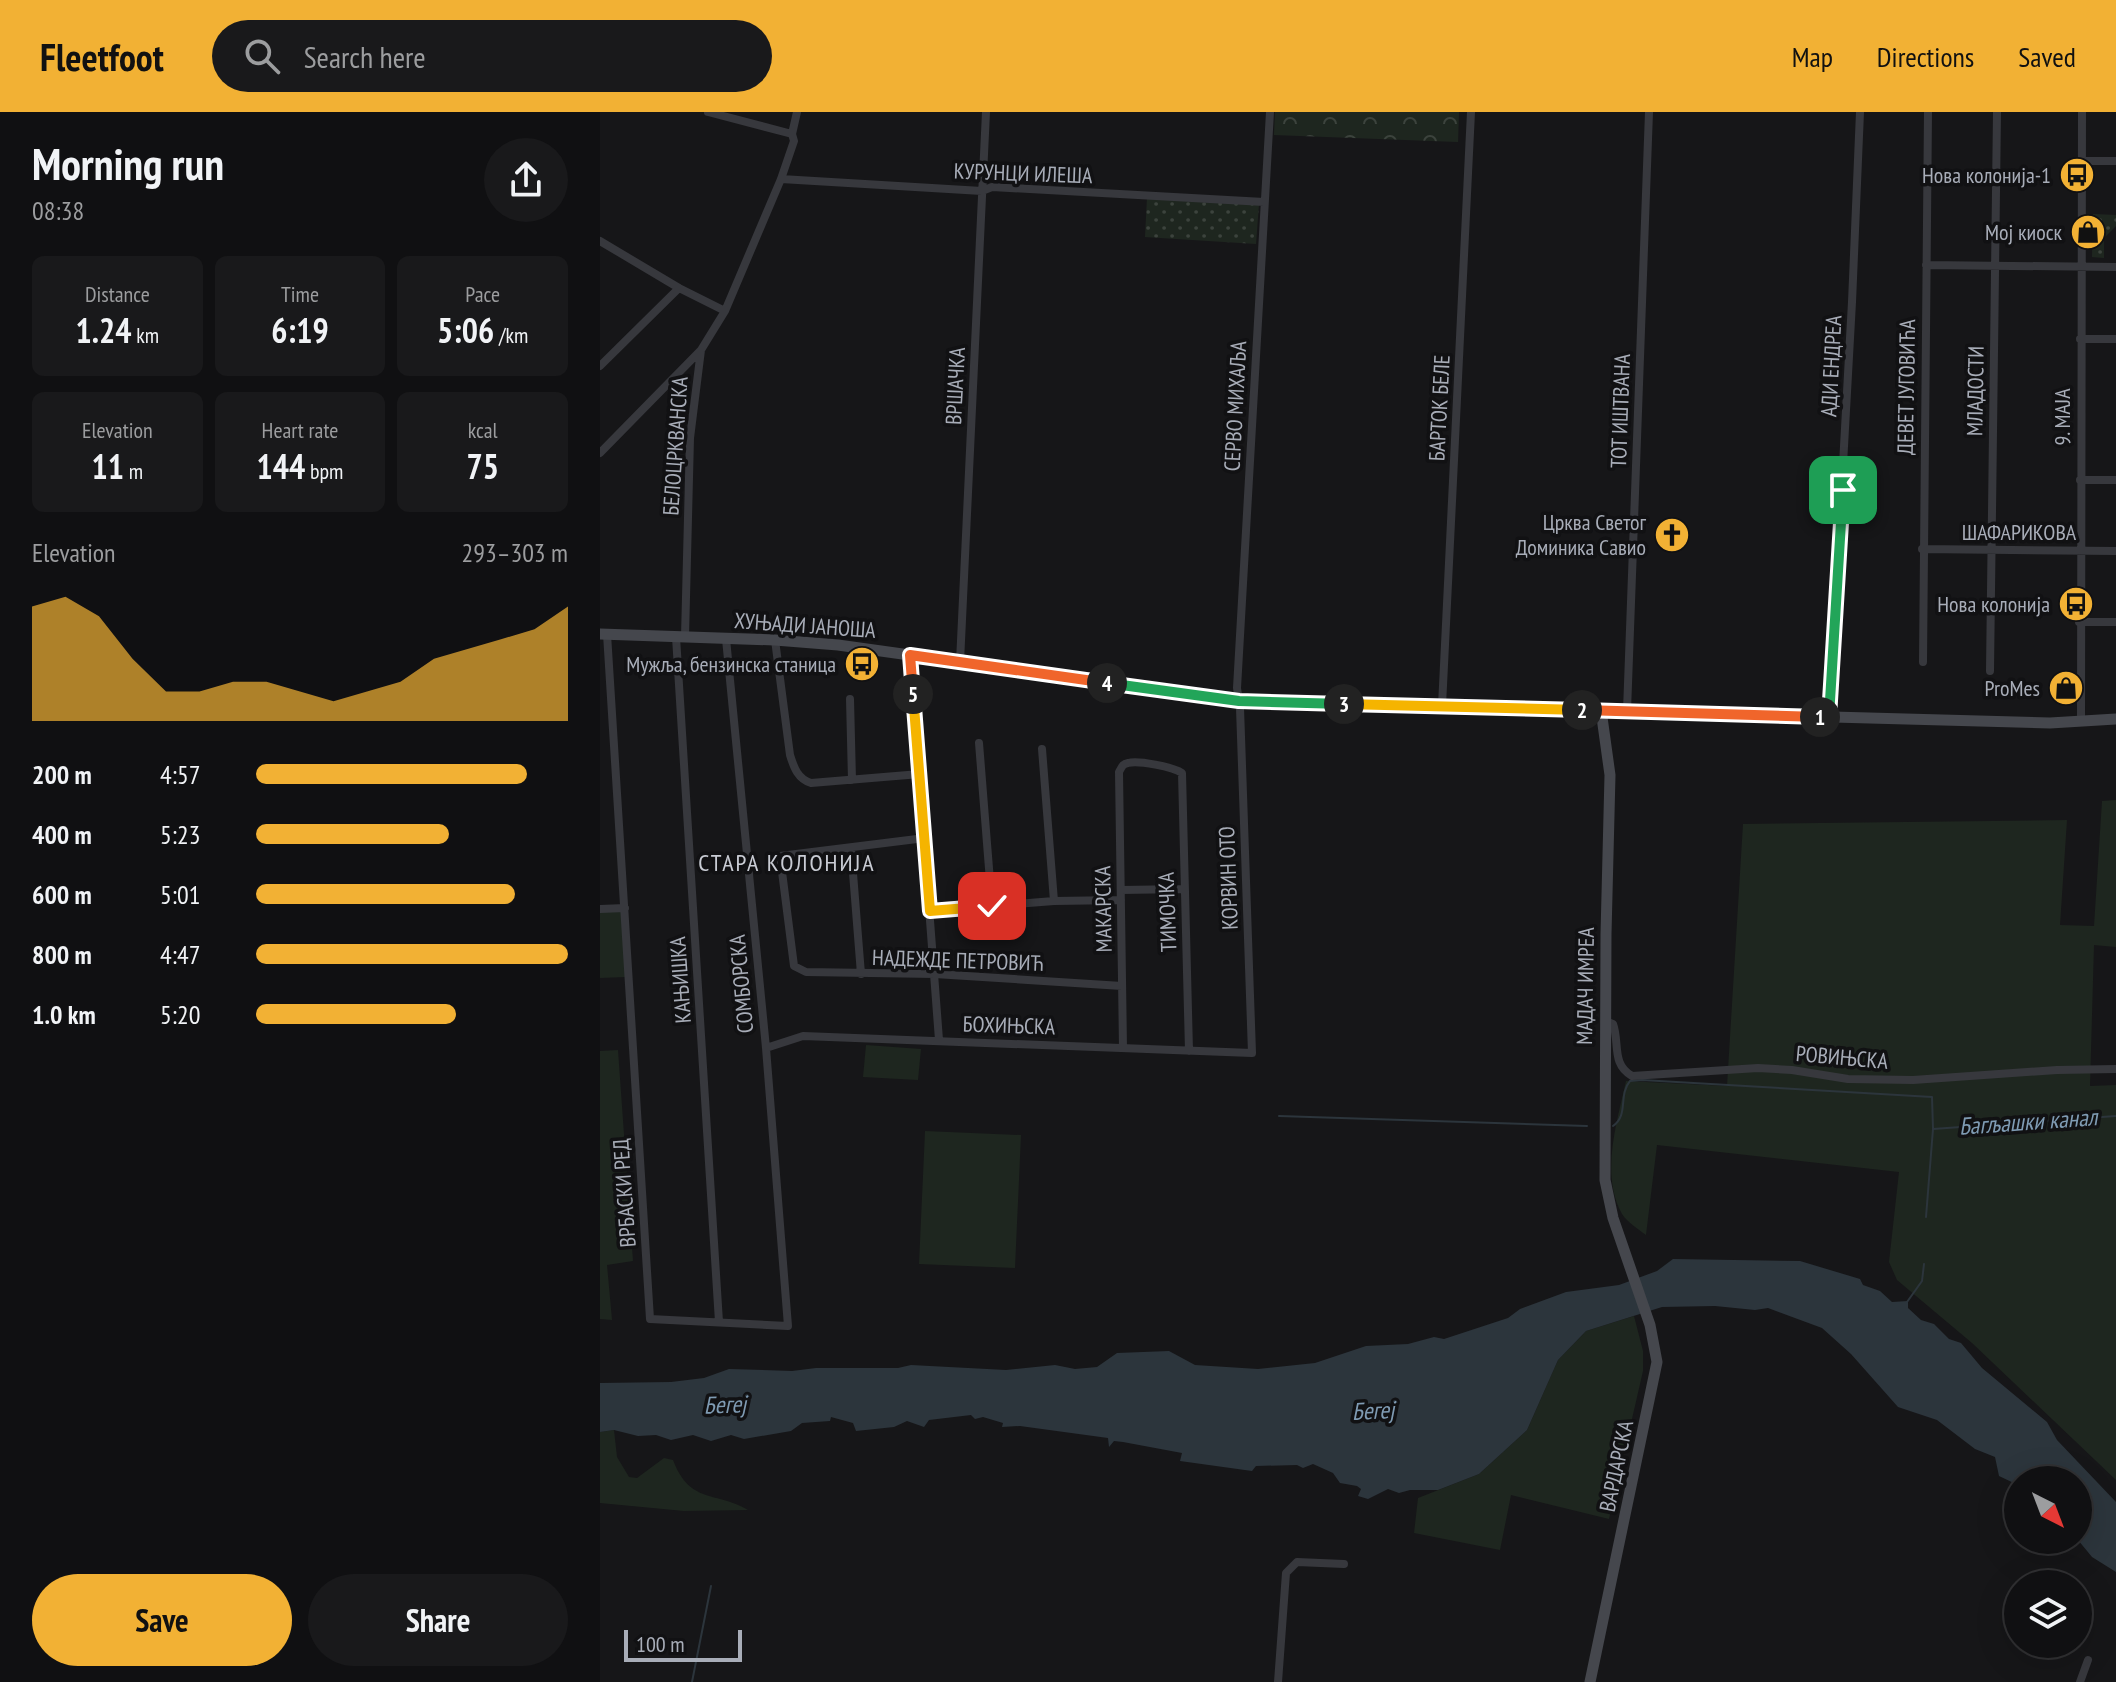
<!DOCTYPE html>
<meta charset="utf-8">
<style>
:root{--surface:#101012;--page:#19191b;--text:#f1f3f6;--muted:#9c9d9f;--line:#303032;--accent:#f2b134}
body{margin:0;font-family:"PT Sans Narrow",sans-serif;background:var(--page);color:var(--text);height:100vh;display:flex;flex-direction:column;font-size:30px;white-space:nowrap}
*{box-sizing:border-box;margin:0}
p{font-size:26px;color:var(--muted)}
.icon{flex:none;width:44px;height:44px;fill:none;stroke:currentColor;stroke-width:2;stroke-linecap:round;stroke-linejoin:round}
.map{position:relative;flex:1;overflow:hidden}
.sheet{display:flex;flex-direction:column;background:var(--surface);width:600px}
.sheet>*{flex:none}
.needle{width:52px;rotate:138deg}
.fabs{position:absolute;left:1404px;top:1354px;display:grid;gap:16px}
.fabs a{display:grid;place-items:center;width:88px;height:88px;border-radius:50%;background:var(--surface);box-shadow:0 8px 32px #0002,0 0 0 2px var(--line);font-size:40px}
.scale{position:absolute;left:24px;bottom:20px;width:118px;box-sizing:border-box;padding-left:8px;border:4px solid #a8adb8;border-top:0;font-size:22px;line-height:28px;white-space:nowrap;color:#a8adb8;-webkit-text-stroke:6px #111113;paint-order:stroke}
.pin{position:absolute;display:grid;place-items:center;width:68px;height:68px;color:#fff;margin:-34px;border-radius:16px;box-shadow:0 4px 12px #0006}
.km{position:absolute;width:40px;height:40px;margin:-20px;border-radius:50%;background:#222;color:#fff;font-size:22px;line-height:40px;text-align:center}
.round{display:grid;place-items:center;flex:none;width:84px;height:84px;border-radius:42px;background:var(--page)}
.overview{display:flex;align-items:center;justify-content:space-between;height:136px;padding:0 32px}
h1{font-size:44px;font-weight:600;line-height:60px}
.figures{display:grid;grid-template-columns:repeat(3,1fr);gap:12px;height:136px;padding:8px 32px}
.figures div{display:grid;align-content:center;border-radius:12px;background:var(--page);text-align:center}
.figures b{font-size:34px;font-weight:600}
.figures small{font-size:22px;font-weight:400}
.figures p{font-size:22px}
.chart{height:224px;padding:16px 32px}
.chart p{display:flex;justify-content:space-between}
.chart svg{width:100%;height:144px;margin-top:8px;fill:var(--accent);opacity:.7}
.action{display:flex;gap:16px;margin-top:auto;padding:16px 32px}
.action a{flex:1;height:92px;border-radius:48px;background:var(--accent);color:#111;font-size:32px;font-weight:600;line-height:92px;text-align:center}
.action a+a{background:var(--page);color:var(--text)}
ul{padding:0 32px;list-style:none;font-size:26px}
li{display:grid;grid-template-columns:128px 96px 1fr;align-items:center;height:60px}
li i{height:20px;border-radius:10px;background:var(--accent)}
header{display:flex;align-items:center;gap:48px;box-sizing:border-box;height:112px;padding:0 40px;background:var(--accent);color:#111}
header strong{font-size:38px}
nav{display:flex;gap:44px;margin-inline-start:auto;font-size:28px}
.search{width:560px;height:72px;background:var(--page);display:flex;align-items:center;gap:20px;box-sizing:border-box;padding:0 28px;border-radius:44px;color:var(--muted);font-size:30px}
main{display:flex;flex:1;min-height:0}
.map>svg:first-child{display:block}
.green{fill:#1e261f}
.forest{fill:url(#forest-crowns)}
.park{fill:url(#park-dots)}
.water{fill:#2c353c}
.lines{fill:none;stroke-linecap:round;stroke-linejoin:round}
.stream{stroke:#2c353c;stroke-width:2}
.street{stroke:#37383d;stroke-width:8}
.secondary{stroke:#45474d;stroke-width:11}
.split-1-casing{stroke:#fff;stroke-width:16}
.split-2-casing{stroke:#fff;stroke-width:16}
.split-3-casing{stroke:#fff;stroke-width:16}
.split-4-casing{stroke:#fff;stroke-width:16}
.split-5-casing{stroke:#fff;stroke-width:16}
.split-6-casing{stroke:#fff;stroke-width:16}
.split-1{stroke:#22a559;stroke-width:10}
.split-2{stroke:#f0652b;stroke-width:10}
.split-3{stroke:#f5b400;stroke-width:10}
.split-4{stroke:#22a559;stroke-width:10}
.split-5{stroke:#f0652b;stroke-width:10}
.split-6{stroke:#f5b400;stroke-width:10}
.labels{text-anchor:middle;stroke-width:7;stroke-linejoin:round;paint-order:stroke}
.street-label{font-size:22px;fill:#a8adb8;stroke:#111113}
.poi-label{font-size:22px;fill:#a8adb8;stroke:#111113;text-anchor:end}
.neighbourhood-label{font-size:24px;letter-spacing:2px;fill:#c9ccd4;stroke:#111113}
.water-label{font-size:24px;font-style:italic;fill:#7f9bb3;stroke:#111113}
</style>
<header>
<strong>Fleetfoot</strong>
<div class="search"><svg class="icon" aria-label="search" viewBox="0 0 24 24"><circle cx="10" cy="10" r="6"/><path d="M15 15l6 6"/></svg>Search here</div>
<nav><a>Map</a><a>Directions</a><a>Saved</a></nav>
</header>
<main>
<section class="sheet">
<div class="overview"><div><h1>Morning run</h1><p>08:38</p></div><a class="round"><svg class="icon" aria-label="share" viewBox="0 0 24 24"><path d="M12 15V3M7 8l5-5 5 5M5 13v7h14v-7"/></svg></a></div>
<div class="figures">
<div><p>Distance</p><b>1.24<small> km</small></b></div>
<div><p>Time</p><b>6:19</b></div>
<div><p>Pace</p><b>5:06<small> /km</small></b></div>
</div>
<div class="figures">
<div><p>Elevation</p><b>11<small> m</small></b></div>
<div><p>Heart rate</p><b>144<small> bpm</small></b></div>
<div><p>kcal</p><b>75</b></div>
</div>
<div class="chart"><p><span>Elevation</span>293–303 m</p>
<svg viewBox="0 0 160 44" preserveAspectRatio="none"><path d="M0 44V9L10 6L20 12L30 25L40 35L50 35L60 32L70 32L80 35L90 38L100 35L110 32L120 25L130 22L140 19L150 16L160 9V44z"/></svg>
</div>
<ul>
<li><b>200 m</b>4:57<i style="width:87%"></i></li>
<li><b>400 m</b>5:23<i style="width:62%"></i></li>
<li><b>600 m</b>5:01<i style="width:83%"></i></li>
<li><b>800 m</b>4:47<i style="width:100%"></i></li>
<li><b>1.0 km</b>5:20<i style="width:64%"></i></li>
</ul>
<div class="action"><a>Save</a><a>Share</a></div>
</section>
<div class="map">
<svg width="1516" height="1570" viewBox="0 0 1516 1570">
<defs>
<pattern id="forest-crowns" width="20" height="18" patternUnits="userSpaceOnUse" patternTransform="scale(2)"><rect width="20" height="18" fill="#1e261f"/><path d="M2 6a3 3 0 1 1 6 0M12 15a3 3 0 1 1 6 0" fill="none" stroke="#3c433d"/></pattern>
<pattern id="park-dots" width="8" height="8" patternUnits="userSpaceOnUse" patternTransform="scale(2)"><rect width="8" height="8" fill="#1e261f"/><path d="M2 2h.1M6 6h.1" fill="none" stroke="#3c433d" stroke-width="1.8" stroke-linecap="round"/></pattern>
</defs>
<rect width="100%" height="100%" fill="#161618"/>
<path class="green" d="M1516,688V835L1494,833L1490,974L1516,973V1368L1372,1231L1297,1168L1289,1150L1299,1060L1057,1033L1046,1123C1038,1117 1027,1110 1022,1102C1000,1063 1017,1010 1026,969L1127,974L1143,712L1467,708L1460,813L1494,814L1502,689Z
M22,797L26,865L0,866V799Z
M266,933L321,937L318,968L263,965Z
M18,938L33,1149L7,1153L12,1208L0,1207V939Z
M325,1019L421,1023L415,1156L319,1152Z
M1034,1204L1043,1239V1259L1009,1407L911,1383L900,1438L814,1421L818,1386L879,1362L927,1318L958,1248L986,1219Z
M14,1318L17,1345L29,1365L37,1366L64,1346L73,1348C90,1393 117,1379 148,1398L84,1399L0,1391V1320Z"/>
<path class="forest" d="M675,0H859L858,30L674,23Z"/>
<path class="park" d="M547,86L659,92L656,132L545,125Z
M1493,102L1516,103V114L1504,126V146L1492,145Z"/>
<path class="water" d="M1073,1147L1200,1149L1260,1167L1263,1173L1280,1179L1292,1190L1308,1189V1196L1321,1208L1334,1212L1349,1227L1361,1231L1382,1256L1447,1310L1457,1328L1516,1390V1460L1492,1445L1478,1428V1368H1418V1373L1399,1364L1395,1345L1375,1337L1337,1308L1298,1295L1251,1242L1222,1216L1168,1196L1155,1198L1115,1194L1062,1195L986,1219L958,1248L927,1318L879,1362L838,1378H810L799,1381L788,1377L768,1387L758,1384L761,1377L757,1374L740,1371L733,1361L713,1352L703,1356L697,1353L656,1354L652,1359L580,1349L582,1341L523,1330L514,1329L509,1335L508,1326L420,1314L402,1315L403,1311L383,1305L375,1307L371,1303L329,1308L324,1315L307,1309L294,1315L256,1319L253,1311L231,1305L230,1309L202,1311L191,1319L144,1327L131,1323L111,1329L93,1323L71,1328L56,1323L38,1324L14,1318L0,1320V1271L71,1270L104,1266L129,1257L192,1259L216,1256H298L311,1253L406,1258L455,1253L475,1257L497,1255L517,1241L569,1239L595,1253L658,1257L715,1251L766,1234L808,1232L834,1225L844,1227L908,1206L920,1197L966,1180L1019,1173L1057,1159Z"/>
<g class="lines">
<path class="stream" d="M679,1004L987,1014
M1013,1014C1029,1003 1018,983 1030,969L1042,968L1332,985L1333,1017
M1326,1105L1333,1017L1516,1004
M1307,1190L1322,1169L1324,1152
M92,1570L111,1474"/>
<path class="street" d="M108,0L192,22
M1481,49H1516
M181,67L382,79L392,75L664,90
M0,129L79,176L125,199
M1326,153L1516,155
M1480,227H1516
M0,254L79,176
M0,341L101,238
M1480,368H1516
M1322,437L1516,439
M1479,510H1516
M7,522L50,1207L188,1214L166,936L126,527
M76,525L119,1210
M85,525L90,326L101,238L125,199L181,67L194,29L192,22L197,0
M175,528L190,643C194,656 198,667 211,671L320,662
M310,543L339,928
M360,550L386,0
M1323,550L1328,0
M1390,559L1397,0
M250,587L252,668
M842,594L871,0
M1027,599L1049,0
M1229,605L1252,190L1260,0
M1481,610L1482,0
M379,631L392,794
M442,637L454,789
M325,726L180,744L194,854L206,860L335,862L522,874
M251,736L261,862
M521,778L585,777
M0,797L25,796
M330,799L454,789L521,788
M1005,909L1013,912C1020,931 1011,952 1032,964L1158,956L1192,958L1248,967L1313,968L1457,958L1516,957
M166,936L203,924L652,941L640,596L637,576L670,0
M523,936L519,660C522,655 522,652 528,651C538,648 573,655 582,661L589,939
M678,1570L686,1461L697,1450L744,1452
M1480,1570L1488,1548"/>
<path class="secondary" d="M0,522L175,528L238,533L639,589L1450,611L1516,607
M990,1570L1057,1250L1050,1213L1013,1106L1005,1068L1006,822L1010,663L1001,598"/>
</g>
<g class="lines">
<g class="split-1-casing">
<path id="split-1" d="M1220,605H1229L1243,378"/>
</g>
<g class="split-2-casing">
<path id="split-2" d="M982,598L1220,605"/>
</g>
<g class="split-3-casing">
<path id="split-3" d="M744,592L982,598"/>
</g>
<g class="split-4-casing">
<path id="split-4" d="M507,571L639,589L744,592"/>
</g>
<g class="split-5-casing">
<path id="split-5" d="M313,582L310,543L507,571"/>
</g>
<g class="split-6-casing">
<path id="split-6" d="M313,582L330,799L392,794"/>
</g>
<use href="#split-1" class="split-1"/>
<use href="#split-2" class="split-2"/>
<use href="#split-3" class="split-3"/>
<use href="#split-4" class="split-4"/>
<use href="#split-5" class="split-5"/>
<use href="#split-6" class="split-6"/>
</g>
<defs>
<g id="bus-disc" transform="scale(1.8)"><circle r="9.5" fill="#f2b134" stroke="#111113"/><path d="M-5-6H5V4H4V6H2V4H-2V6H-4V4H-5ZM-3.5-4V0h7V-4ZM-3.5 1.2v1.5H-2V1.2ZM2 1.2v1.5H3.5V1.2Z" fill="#111"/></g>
<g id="shop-disc" transform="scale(1.8)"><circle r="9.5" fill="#f2b134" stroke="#111113"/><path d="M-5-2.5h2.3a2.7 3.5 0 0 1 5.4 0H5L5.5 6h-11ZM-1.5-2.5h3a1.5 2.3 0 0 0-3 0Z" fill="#111"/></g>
<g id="church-disc" transform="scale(1.8)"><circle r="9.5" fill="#f2b134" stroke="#111113"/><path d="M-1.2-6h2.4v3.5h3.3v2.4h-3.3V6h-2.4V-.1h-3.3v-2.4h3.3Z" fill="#111"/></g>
</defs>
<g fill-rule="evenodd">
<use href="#bus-disc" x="1477" y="63"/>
<use href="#shop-disc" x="1488" y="120"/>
<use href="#church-disc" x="1072" y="423"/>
<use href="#bus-disc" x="1476" y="492"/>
<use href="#bus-disc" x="262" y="552"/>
<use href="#shop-disc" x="1466" y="576"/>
</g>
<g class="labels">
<g class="street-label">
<text transform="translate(423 61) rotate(2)" y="8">КУРУНЦИ ИЛЕША</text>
<text transform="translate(1231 254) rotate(-87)" y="8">АДИ ЕНДРЕА</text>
<text transform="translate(355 274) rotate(-87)" y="8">ВРШАЧКА</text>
<text transform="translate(1306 275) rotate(-89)" y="8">ДЕВЕТ ЈУГОВИЋА</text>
<text transform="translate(1375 279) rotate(-89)" y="8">МЛАДОСТИ</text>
<text transform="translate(635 294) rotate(-87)" y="8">СЕРВО МИХАЉА</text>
<text transform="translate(839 296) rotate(-87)" y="8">БАРТОК БЕЛЕ</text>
<text transform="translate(1020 299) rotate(-88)" y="8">ТОТ ИШТВАНА</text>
<text transform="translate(1462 305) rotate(-90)" y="8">9. МАЈА</text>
<text transform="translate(75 334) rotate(-86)" y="8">БЕЛОЦРКВАНСКА</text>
<text x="1419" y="428">ШАФАРИКОВА</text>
<text transform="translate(205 513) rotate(4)" y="8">ХУЊАДИ ЈАНОША</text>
<text transform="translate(628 766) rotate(-92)" y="8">КОРВИН ОТО</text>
<text transform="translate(503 797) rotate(-91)" y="8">МАКАРСКА</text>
<text transform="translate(567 800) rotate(-92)" y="8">ТИМОЧКА</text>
<text transform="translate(358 848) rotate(2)" y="8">НАДЕЖДЕ ПЕТРОВИЋ</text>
<text transform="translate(80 868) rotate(-94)" y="8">КАЊИШКА</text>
<text transform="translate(141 872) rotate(-95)" y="8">СОМБОРСКА</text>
<text transform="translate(985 874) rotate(-89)" y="8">МАДАЧ ИМРЕА</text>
<text transform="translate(409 913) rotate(2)" y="8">БОХИЊСКА</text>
<text transform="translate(1242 945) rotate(5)" y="8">РОВИЊСКА</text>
<text transform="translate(24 1081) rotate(-94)" y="8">ВРБАСКИ РЕД</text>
<text transform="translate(1016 1354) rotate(-78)" y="8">ВАРДАРСКА</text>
</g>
<g class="poi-label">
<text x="1451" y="71">Нова колонија-1</text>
<text x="1462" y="128">Мој киоск</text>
<text x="1046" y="418">Црква Светог<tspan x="1046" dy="25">Доминика Савио</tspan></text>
<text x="1450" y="500">Нова колонија</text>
<text x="236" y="560">Мужља, бензинска станица</text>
<text x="1440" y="584">ProMes</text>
</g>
<g class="neighbourhood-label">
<text x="187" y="759">СТАРА КОЛОНИЈА</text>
</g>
<g class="water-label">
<text transform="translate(1428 1010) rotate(-4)" y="8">Багљашки канал</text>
<text transform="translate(125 1293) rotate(-2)" y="8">Бегеј</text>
<text transform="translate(773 1299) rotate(-3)" y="8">Бегеј</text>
</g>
</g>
</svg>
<div class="fabs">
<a><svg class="needle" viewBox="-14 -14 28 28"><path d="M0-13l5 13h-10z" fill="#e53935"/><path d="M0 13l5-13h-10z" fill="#9c9d9f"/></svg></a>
<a><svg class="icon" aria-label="layers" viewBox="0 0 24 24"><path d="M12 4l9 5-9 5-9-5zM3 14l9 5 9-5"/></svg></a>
</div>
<div class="scale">100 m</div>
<div class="pin" style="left:1243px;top:378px;background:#1e9e55"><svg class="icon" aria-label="arrive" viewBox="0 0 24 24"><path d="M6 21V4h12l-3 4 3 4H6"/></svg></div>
<div class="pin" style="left:392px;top:794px;background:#d93025"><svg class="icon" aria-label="check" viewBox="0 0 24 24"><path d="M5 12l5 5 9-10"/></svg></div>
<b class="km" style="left:1220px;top:605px">1</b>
<b class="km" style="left:982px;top:598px">2</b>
<b class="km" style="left:744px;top:592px">3</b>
<b class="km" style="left:507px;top:571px">4</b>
<b class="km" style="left:313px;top:582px">5</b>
</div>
</main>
